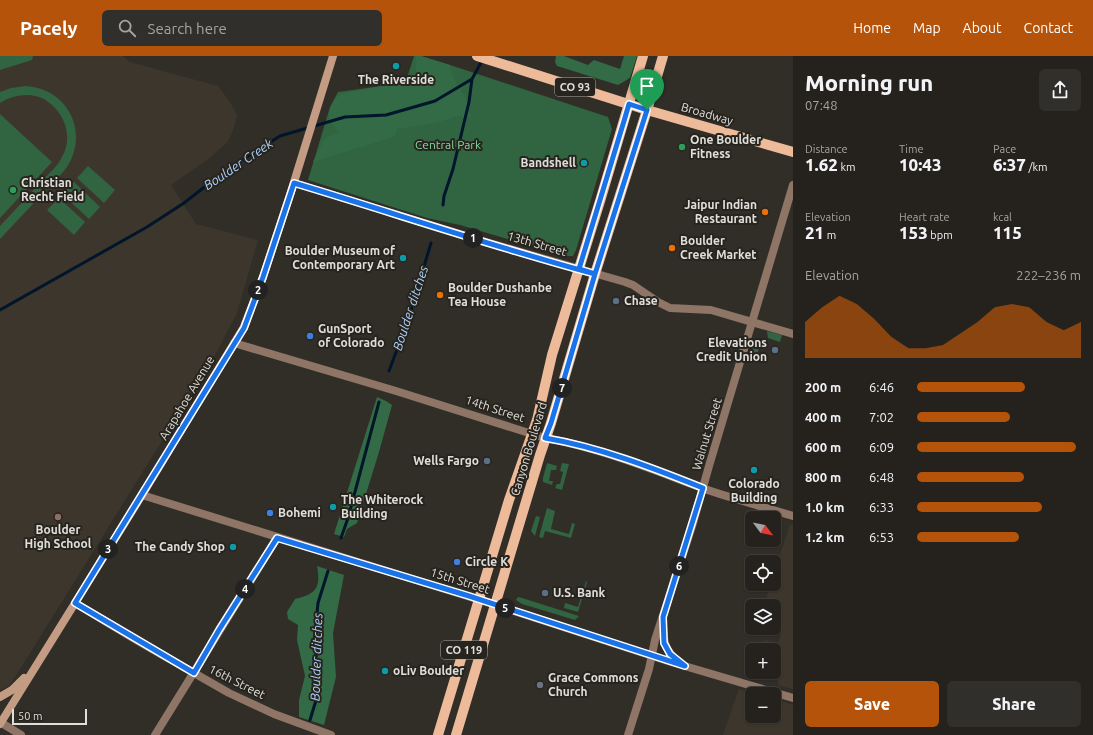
<!DOCTYPE html>
<meta charset="utf-8">
<style>
:root{--surface:#25221e;--page:#312f2b;--text:#f1f3f6;--muted:#a3a4a4;--line:#423f3c;--accent:#b45309}
body{margin:0;font-family:Ubuntu,sans-serif;background:var(--page);color:var(--text);height:100vh;display:flex;flex-direction:column;font-size:15px;white-space:nowrap}
*{box-sizing:border-box;margin:0}
p{font-size:13px;color:var(--muted)}
.icon{flex:none;width:22px;height:22px;fill:none;stroke:currentColor;stroke-width:2;stroke-linecap:round;stroke-linejoin:round}
.map{position:relative;flex:1;overflow:hidden}
.sheet{display:flex;flex-direction:column;background:var(--surface);width:300px}
.sheet>*{flex:none}
.needle{width:26px;rotate:122deg}
.tools{position:absolute;left:745px;top:455px;display:grid;gap:8px}
.tools a{display:grid;place-items:center;width:36px;height:36px;border-radius:6px;background:var(--surface);box-shadow:0 1px 3px #0004,0 0 0 1px var(--line);font-size:20px}
.scale{position:absolute;left:12px;bottom:10px;width:75px;box-sizing:border-box;padding-left:4px;border:2px solid #e0deda;border-top:0;font-size:11px;line-height:14px;white-space:nowrap;color:#e0deda;-webkit-text-stroke:3px #27241e;paint-order:stroke}
.pin{position:absolute;display:grid;place-items:center;width:34px;height:34px;color:#fff;margin:-41px -17px;border-radius:50% 50% 50% 0;rotate:-45deg;box-shadow:0 0 4px #0007}
.pin .icon{rotate:45deg}
.km{position:absolute;width:20px;height:20px;margin:-10px;border-radius:50%;background:#222;color:#fff;font-size:11px;line-height:20px;text-align:center}
.round{display:grid;place-items:center;flex:none;width:42px;height:42px;border-radius:6px;background:var(--page)}
.head{display:flex;align-items:center;justify-content:space-between;height:68px;padding:0 12px}
h1{font-size:22px;font-weight:800;line-height:30px}
.figures{display:grid;grid-template-columns:repeat(3,1fr);gap:6px;height:68px;padding:4px 12px}
.figures div{display:grid;align-content:center}
.figures b{font-size:17px;font-weight:800}
.figures small{font-size:11px;font-weight:400}
.figures p{font-size:11px}
.chart{height:112px;padding:8px 12px}
.chart p{display:flex;justify-content:space-between}
.chart svg{width:100%;height:72px;margin-top:4px;fill:var(--accent);opacity:.7}
.cta{display:flex;gap:8px;margin-top:auto;padding:8px 12px}
.cta a{flex:1;height:46px;border-radius:6px;background:var(--accent);color:#fff;font-size:16px;font-weight:800;line-height:46px;text-align:center}
.cta a+a{background:var(--page);color:var(--text)}
ul{padding:0 12px;list-style:none;font-size:13px}
li{display:grid;grid-template-columns:64px 48px 1fr;align-items:center;height:30px}
li i{height:10px;border-radius:5px;background:var(--accent)}
header{display:flex;align-items:center;gap:24px;box-sizing:border-box;height:56px;padding:0 20px;background:var(--accent);color:#fff}
header strong{font-size:19px}
nav{display:flex;gap:22px;margin-inline-start:auto;font-size:14px}
.search{width:280px;height:36px;background:var(--page);display:flex;align-items:center;gap:10px;box-sizing:border-box;padding:0 14px;border-radius:6px;color:var(--muted);font-size:15px}
main{display:flex;flex:1;min-height:0}
.map>svg:first-child{display:block}
.built{fill:#3d362c}
.green{fill:#316441}
.forest{fill:#326b45}
.lines{fill:none;stroke-linecap:round;stroke-linejoin:round}
.stream{stroke:#01152b;stroke-width:3}
.minor{stroke:#8e7565;stroke-width:8}
.tertiary{stroke:#8e7565;stroke-width:8}
.secondary{stroke:#c49c83;stroke-width:8}
.primary{stroke:#eebb9a;stroke-width:10}
.route-casing{stroke:#fff;stroke-width:8}
.route{stroke:#1a73e8;stroke-width:5}
.culture-dot{fill:#0f9aa8;stroke:#27241e;stroke-width:1.5}
.leisure-dot{fill:#2e9e5b;stroke:#27241e;stroke-width:1.5}
.food-dot{fill:#e8710a;stroke:#27241e;stroke-width:1.5}
.service-dot{fill:#5c6f8a;stroke:#27241e;stroke-width:1.5}
.shop-dot{fill:#3f7fe0;stroke:#27241e;stroke-width:1.5}
.education-dot{fill:#8d6e63;stroke:#27241e;stroke-width:1.5}
.worship-dot{fill:#6b7280;stroke:#27241e;stroke-width:1.5}
.labels{text-anchor:middle;stroke-width:4;stroke-linejoin:round;paint-order:stroke}
.shield{fill:#27241e;stroke:#a8a6a2;stroke-width:1}
.shield-label{font-size:11px;font-weight:bold;fill:#e0deda}
.poi-label{font-size:12px;font-weight:bold;fill:#e0deda;stroke:#27241e;text-anchor:start}
.street-label{font-size:12px;fill:#e0deda;stroke:#27241e}
.park-label{font-size:12px;fill:#85d89d;stroke:#27241e}
.water-label{font-size:13px;font-style:italic;fill:#add3fc;stroke:#27241e}
</style>
<header>
<strong>Pacely</strong>
<div class="search"><svg class="icon" aria-label="search" viewBox="0 0 24 24"><circle cx="10" cy="10" r="6"/><path d="M15 15l6 6"/></svg>Search here</div>
<nav><a>Home</a><a>Map</a><a>About</a><a>Contact</a></nav>
</header>
<main>
<div class="map">
<svg width="793" height="679" viewBox="0 0 793 679">
<rect width="100%" height="100%" fill="#312e28"/>
<path class="built" d="M28,0H123L130,6L218,30L230,46L237,59L234,72L228,86L207,104L171,129L196,168L258,184L237,257L213,303L17,618L9,630L0,634V8Z
M790,468L793,469V633L778,629L779,625L752,616H774V594H761L765,584L778,588L781,578L762,572H774V550H764L771,528H774V518Z
M739,633L757,638H752V660H774V643L793,649V679H723Z"/>
<path class="green" d="M0,0H33L32,4L0,14Z
M414,0H421L450,9L608,61L612,73L576,194L573,200H565L460,169L427,162L308,124L330,51L338,36L382,30L390,26L406,25Z
M26,30C70,33 91,80 64,115L0,183V170C14,155 28,140 42,125C49,117 58,110 62,101C74,80 64,55 44,43C30,36 13,39 0,47V36L11,32Z
M0,58L52,106L0,162Z
M88,110L115,134L104,147L77,122Z
M74,126L100,151L89,163L62,138Z
M59,142L85,166L74,179L47,154Z
M767,275L782,279L780,286L768,282Z
M754,285L761,287L756,301L752,291Z
M547,407L557,410L556,414H551L549,425H553L552,429L543,426V422Z
M562,407L569,408L562,434L555,432L557,428H560L563,416L560,415Z
M547,452L555,455L551,473L569,478L572,467L575,468L571,482L545,475L543,482L539,481Z
M536,460L540,461L535,480L531,475Z
M586,525L587,526L578,556L564,552L565,547L578,551Z
M518,541L522,542L579,560L575,564L522,548L516,544Z"/>
<path class="forest" d="M416,0H421L450,9L453,21L466,43L471,62L458,60L436,67L397,73L395,80L391,82L313,106L324,83L339,76C337,74 334,71 332,68C325,58 332,45 340,38L407,25L416,19Z
M556,0H564L588,9L594,4L620,13L624,0H637L630,22L618,29L557,10L555,6Z
M377,341L386,345L392,349L379,396L357,467L347,473L344,481L334,478Z
M317,510L344,519L333,577L336,621L324,669L299,661V644L305,620L297,584L298,569L288,563L287,556L295,543C316,538 321,532 317,510Z"/>
<g class="lines">
<path class="stream" d="M443,149L444,140L453,113L469,46L472,23
M0,254L147,171L184,147L225,115L280,80L345,61L386,59L435,45L472,23L483,3
M389,315L408,264L431,187
M341,482L348,462L379,346
M310,664L317,641L316,596L314,586L318,547L328,515"/>
<path class="minor" d="M294,127L489,187L625,226L633,229L658,246L670,252L711,254L793,278
M234,287L396,335L545,382C601,392 653,414 705,433C734,443 764,451 793,460
M75,547L138,585L229,637L274,658L331,679
M155,679L277,482"/>
<path class="tertiary" d="M142,439L480,544L671,606L793,642
M663,567C663,586 665,596 681,607
M0,666L21,679
M628,679L649,613L655,584L693,467L709,410L793,129"/>
<path class="secondary" d="M0,641L12,634L24,622
M0,668L142,439L244,271L263,221L290,139L333,0"/>
<path class="primary" d="M477,0L647,54L793,96
M438,679L509,444L537,364L552,299L601,142L643,0
M456,679L540,399L551,367L595,218L647,54L663,0"/>
</g>
<g class="lines">
<g class="route-casing">
<path id="route" d="M647,54L595,218C494,191 394,157 294,127L263,221L244,272L75,547L194,617L219,574L277,482L469,540L685,610L670,598L664,587L663,561L703,432C653,412 599,391 545,382L551,367L595,218L579,213L624,65L629,48L647,54"/>
</g>
<use href="#route" class="route"/>
</g>
<g class="culture-dot">
<circle cx="396" cy="10" r="4"/>
<circle cx="584" cy="107" r="4"/>
<circle cx="403" cy="202" r="4"/>
<circle cx="754" cy="414" r="4"/>
<circle cx="333" cy="451" r="4"/>
<circle cx="233" cy="491" r="4"/>
<circle cx="385" cy="615" r="4"/>
</g>
<g class="leisure-dot">
<circle cx="682" cy="91" r="4"/>
<circle cx="13" cy="134" r="4"/>
</g>
<g class="food-dot">
<circle cx="765" cy="156" r="4"/>
<circle cx="672" cy="192" r="4"/>
<circle cx="440" cy="239" r="4"/>
</g>
<g class="service-dot">
<circle cx="616" cy="245" r="4"/>
<circle cx="775" cy="294" r="4"/>
<circle cx="487" cy="405" r="4"/>
<circle cx="545" cy="537" r="4"/>
</g>
<g class="shop-dot">
<circle cx="310" cy="280" r="4"/>
<circle cx="270" cy="457" r="4"/>
<circle cx="457" cy="506" r="4"/>
</g>
<circle class="education-dot" cx="58" cy="461" r="4"/>
<circle class="worship-dot" cx="540" cy="629" r="4"/>
<g class="labels">
<g class="shield">
<rect x="555" y="22" width="40" height="18" rx="3"/>
<rect x="441" y="585" width="46" height="18" rx="3"/>
</g>
<g class="shield-label">
<text x="575" y="35">CO 93</text>
<text x="464" y="598">CO 119</text>
</g>
<g class="poi-label">
<text x="396" y="28" text-anchor="middle">The Riverside</text>
<text x="690" y="88">One Boulder<tspan x="690" dy="14">Fitness</tspan></text>
<text x="576" y="111" text-anchor="end">Bandshell</text>
<text x="21" y="131">Christian<tspan x="21" dy="14">Recht Field</tspan></text>
<text x="757" y="153" text-anchor="end">Jaipur Indian<tspan x="757" dy="14">Restaurant</tspan></text>
<text x="680" y="189">Boulder<tspan x="680" dy="14">Creek Market</tspan></text>
<text x="395" y="199" text-anchor="end">Boulder Museum of<tspan x="395" dy="14">Contemporary Art</tspan></text>
<text x="448" y="236">Boulder Dushanbe<tspan x="448" dy="14">Tea House</tspan></text>
<text x="624" y="249">Chase</text>
<text x="318" y="277">GunSport<tspan x="318" dy="14">of Colorado</tspan></text>
<text x="767" y="291" text-anchor="end">Elevations<tspan x="767" dy="14">Credit Union</tspan></text>
<text x="479" y="409" text-anchor="end">Wells Fargo</text>
<text x="754" y="432" text-anchor="middle">Colorado<tspan x="754" dy="14">Building</tspan></text>
<text x="341" y="448">The Whiterock<tspan x="341" dy="14">Building</tspan></text>
<text x="278" y="461">Bohemi</text>
<text x="58" y="478" text-anchor="middle">Boulder<tspan x="58" dy="14">High School</tspan></text>
<text x="225" y="495" text-anchor="end">The Candy Shop</text>
<text x="465" y="510">Circle K</text>
<text x="553" y="541">U.S. Bank</text>
<text x="393" y="619">oLiv Boulder</text>
<text x="548" y="626">Grace Commons<tspan x="548" dy="14">Church</tspan></text>
</g>
<g class="street-label">
<text transform="translate(707 58) rotate(16)" y="4">Broadway</text>
<text transform="translate(537 188) rotate(16)" y="4">13th Street</text>
<text transform="translate(187 342) rotate(-59)" y="4">Arapahoe Avenue</text>
<text transform="translate(495 353) rotate(18)" y="4">14th Street</text>
<text transform="translate(707 378) rotate(-73)" y="4">Walnut Street</text>
<text transform="translate(529 393) rotate(-73)" y="4">Canyon Boulevard</text>
<text transform="translate(460 525) rotate(17)" y="4">15th Street</text>
<text transform="translate(237 626) rotate(27)" y="4">16th Street</text>
</g>
<g class="park-label">
<text x="448" y="93">Central Park</text>
</g>
<g class="water-label">
<text transform="translate(238 108) rotate(-34)" y="5">Boulder Creek</text>
<text transform="translate(410 252) rotate(-72)" y="5">Boulder ditches</text>
<text transform="translate(316 601) rotate(-88)" y="5">Boulder ditches</text>
</g>
</g>
</svg>
<div class="tools">
<a><svg class="needle" viewBox="-14 -14 28 28"><path d="M0-13l5 13h-10z" fill="#e53935"/><path d="M0 13l5-13h-10z" fill="#a3a4a4"/></svg></a>
<a><svg class="icon" aria-label="locate" viewBox="0 0 24 24"><circle cx="12" cy="12" r="6"/><path d="M12 2v4M12 18v4M2 12h4M18 12h4"/></svg></a>
<a><svg class="icon" aria-label="layers" viewBox="0 0 24 24"><path d="M12 4l9 5-9 5-9-5zM3 14l9 5 9-5"/></svg></a>
<a>+</a>
<a>−</a>
</div>
<div class="scale">50 m</div>
<div class="pin" style="left:647px;top:54px;background:#1e9e55"><svg class="icon" aria-label="arrive" viewBox="0 0 24 24"><path d="M6 21V4h12l-3 4 3 4H6"/></svg></div>
<b class="km" style="left:473px;top:182px">1</b>
<b class="km" style="left:258px;top:234px">2</b>
<b class="km" style="left:108px;top:493px">3</b>
<b class="km" style="left:245px;top:533px">4</b>
<b class="km" style="left:505px;top:552px">5</b>
<b class="km" style="left:679px;top:510px">6</b>
<b class="km" style="left:562px;top:332px">7</b>
</div>
<section class="sheet">
<div class="head"><div><h1>Morning run</h1><p>07:48</p></div><a class="round"><svg class="icon" aria-label="share" viewBox="0 0 24 24"><path d="M12 15V3M7 8l5-5 5 5M5 13v7h14v-7"/></svg></a></div>
<div class="figures">
<div><p>Distance</p><b>1.62<small> km</small></b></div>
<div><p>Time</p><b>10:43</b></div>
<div><p>Pace</p><b>6:37<small> /km</small></b></div>
</div>
<div class="figures">
<div><p>Elevation</p><b>21<small> m</small></b></div>
<div><p>Heart rate</p><b>153<small> bpm</small></b></div>
<div><p>kcal</p><b>115</b></div>
</div>
<div class="chart"><p><span>Elevation</span>222–236 m</p>
<svg viewBox="0 0 160 44" preserveAspectRatio="none"><path d="M0 44V22L10 13L20 6L30 11L40 20L50 31L60 38L70 38L80 36L90 29L100 22L110 13L120 11L130 13L140 22L150 27L160 22V44z"/></svg>
</div>
<ul>
<li><b>200 m</b>6:46<i style="width:66%"></i></li>
<li><b>400 m</b>7:02<i style="width:57%"></i></li>
<li><b>600 m</b>6:09<i style="width:97%"></i></li>
<li><b>800 m</b>6:48<i style="width:65%"></i></li>
<li><b>1.0 km</b>6:33<i style="width:76%"></i></li>
<li><b>1.2 km</b>6:53<i style="width:62%"></i></li>
</ul>
<div class="cta"><a>Save</a><a>Share</a></div>
</section>
</main>
